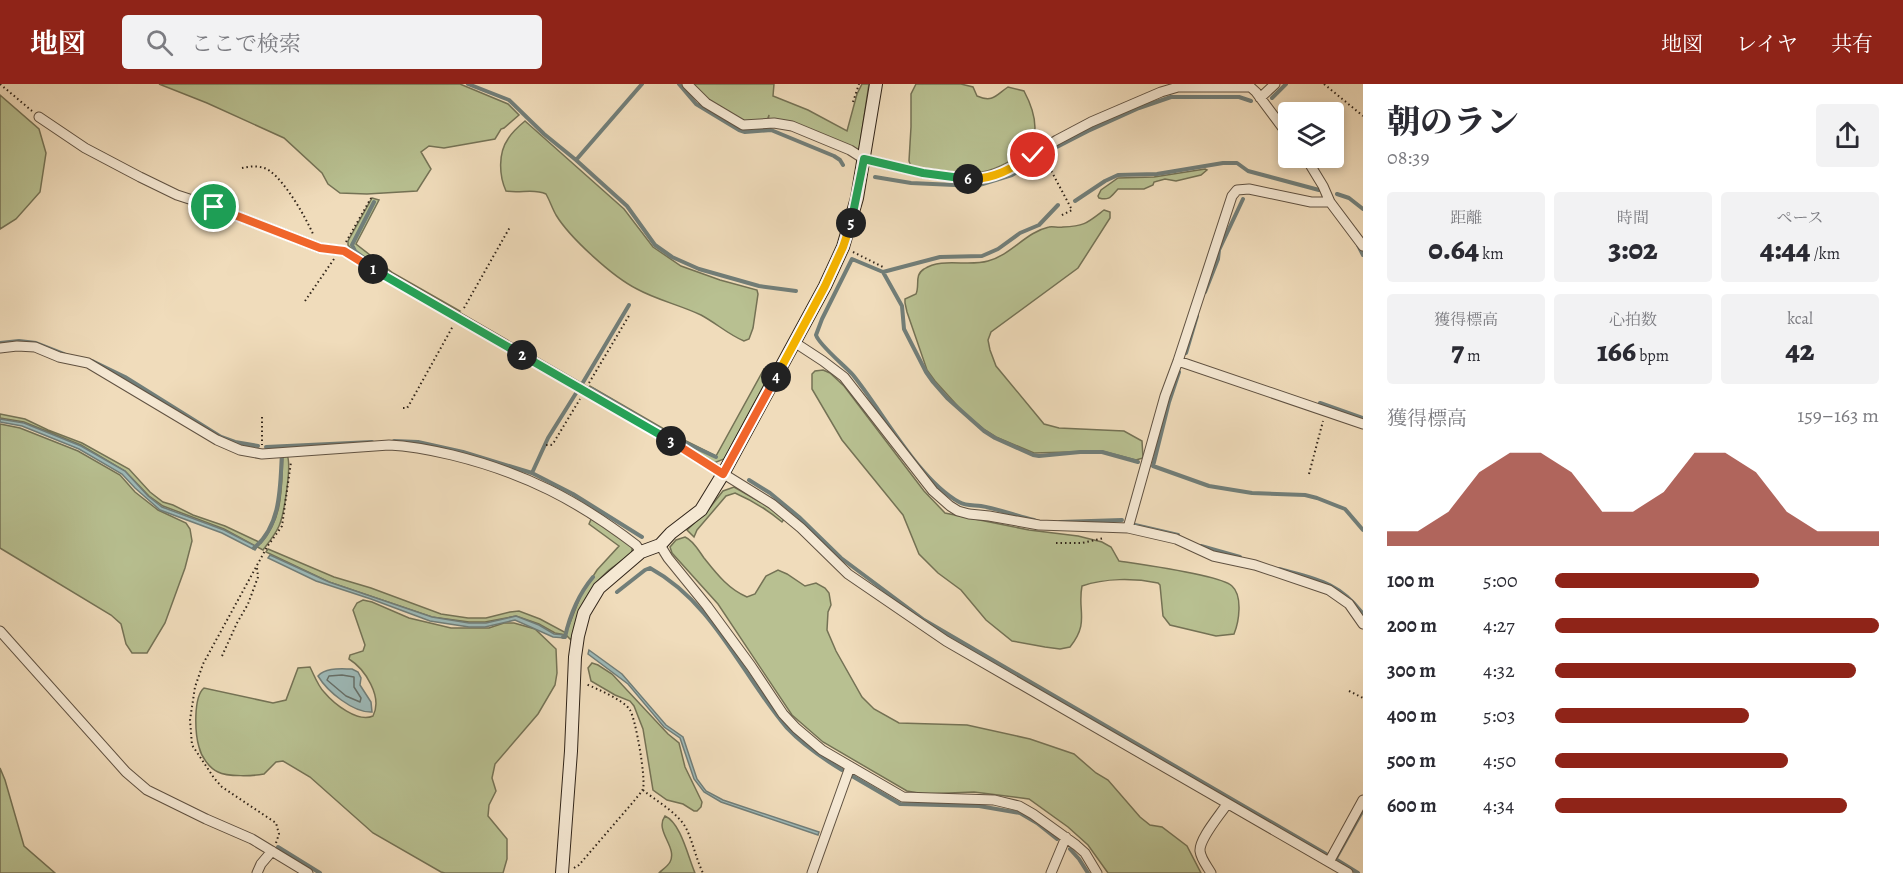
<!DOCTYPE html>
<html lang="ja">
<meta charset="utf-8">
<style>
:root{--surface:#fff;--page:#f2f2f3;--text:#2b2b33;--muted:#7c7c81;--accent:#8f2418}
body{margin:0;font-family:Alegreya,"Noto Serif JP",serif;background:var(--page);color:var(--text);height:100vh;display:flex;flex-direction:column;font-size:22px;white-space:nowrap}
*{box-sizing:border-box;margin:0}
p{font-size:20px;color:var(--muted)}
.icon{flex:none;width:33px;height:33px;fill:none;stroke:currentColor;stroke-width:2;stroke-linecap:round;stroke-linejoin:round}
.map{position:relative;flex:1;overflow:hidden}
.details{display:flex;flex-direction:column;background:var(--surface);width:540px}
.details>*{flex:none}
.controls{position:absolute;left:1278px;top:18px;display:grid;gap:12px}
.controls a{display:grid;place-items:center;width:66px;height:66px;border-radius:6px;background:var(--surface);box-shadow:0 3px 9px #0003;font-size:30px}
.pin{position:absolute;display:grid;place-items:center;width:51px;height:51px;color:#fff;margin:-26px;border:3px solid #fff;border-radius:50%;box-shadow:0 2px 6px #0007}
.km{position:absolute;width:30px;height:30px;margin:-15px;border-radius:50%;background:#222;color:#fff;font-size:16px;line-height:30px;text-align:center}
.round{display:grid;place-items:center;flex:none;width:63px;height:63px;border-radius:6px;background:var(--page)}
.headline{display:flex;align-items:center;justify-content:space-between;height:102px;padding:0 24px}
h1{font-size:33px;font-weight:800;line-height:45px}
.metrics{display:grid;grid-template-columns:repeat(3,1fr);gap:9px;height:102px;padding:6px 24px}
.metrics div{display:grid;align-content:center;border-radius:6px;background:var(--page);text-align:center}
.metrics b{font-size:30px;font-weight:800}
.metrics small{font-size:16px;font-weight:400}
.metrics p{font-size:16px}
.chart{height:168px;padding:12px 24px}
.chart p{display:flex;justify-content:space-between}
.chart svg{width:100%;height:108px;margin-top:6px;fill:var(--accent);opacity:.7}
ul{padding:0 24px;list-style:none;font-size:20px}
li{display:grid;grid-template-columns:96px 72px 1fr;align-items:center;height:45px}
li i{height:15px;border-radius:8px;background:var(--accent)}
header{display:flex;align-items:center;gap:36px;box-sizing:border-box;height:84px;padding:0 30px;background:var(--accent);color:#fff}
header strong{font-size:28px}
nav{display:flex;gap:33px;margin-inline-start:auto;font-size:21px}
.search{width:420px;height:54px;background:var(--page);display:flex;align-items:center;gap:15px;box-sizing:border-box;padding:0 21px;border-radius:6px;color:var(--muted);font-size:22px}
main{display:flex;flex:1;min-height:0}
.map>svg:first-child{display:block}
.green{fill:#b8c091;stroke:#747255;stroke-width:1.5}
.water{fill:#9dbab9;stroke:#717e79;stroke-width:1.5}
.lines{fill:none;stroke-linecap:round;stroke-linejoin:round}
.shore{stroke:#666f69;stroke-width:1.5}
.stream{stroke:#717e79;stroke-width:4}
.street-casing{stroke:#605242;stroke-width:11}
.secondary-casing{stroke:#302419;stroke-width:14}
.path{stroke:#302419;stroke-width:2;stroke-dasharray:1.5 3;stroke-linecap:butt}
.street{stroke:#f5e8d3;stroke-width:9}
.secondary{stroke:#f5e8d3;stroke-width:12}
.split-1-casing{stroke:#fff;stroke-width:12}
.split-2-casing{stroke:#fff;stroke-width:12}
.split-3-casing{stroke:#fff;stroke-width:12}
.split-4-casing{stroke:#fff;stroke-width:12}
.split-5-casing{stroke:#fff;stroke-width:12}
.split-6-casing{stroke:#fff;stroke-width:12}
.split-7-casing{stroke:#fff;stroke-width:12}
.split-1{stroke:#f0652b;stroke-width:8}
.split-2{stroke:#22a559;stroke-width:8}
.split-3{stroke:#22a559;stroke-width:8}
.split-4{stroke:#f0652b;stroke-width:8}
.split-5{stroke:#f5b400;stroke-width:8}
.split-6{stroke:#22a559;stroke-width:8}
.split-7{stroke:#f5b400;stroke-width:8}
</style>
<header>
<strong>地図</strong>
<div class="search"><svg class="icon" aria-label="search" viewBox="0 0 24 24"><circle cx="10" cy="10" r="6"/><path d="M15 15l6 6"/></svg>ここで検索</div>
<nav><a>地図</a><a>レイヤ</a><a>共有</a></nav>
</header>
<main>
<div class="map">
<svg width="1363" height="789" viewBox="0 0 1363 789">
<rect width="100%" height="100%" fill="#f0dcbb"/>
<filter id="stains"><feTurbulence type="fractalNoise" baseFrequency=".00333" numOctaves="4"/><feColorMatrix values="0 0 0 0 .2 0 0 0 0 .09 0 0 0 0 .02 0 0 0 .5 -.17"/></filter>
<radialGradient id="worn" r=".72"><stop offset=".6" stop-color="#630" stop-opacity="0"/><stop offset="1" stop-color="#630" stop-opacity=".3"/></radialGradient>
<path class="green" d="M159,0H460L508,20L519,31L504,44L501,45L495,55L444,64L429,62L421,68L431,85L417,107L367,110L340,109L328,100L322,89L284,54L207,19Z
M691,0H774L773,12L808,26L847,47L857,10L862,0H869L859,66L768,37L769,31L767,37L744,38L710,18Z
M916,0H961L973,3L977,12C993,19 996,11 1008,3L1024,7C1032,22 1040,43 1031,61C1024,72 995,86 982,88C966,90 926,87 911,83L909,77L911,43V10Z
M0,11L39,45L46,69L40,108L16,135L0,145Z
M525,37L624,125L653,163L681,182L720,196L757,206L758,210L753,244L749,255L744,257C729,251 716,239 701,231C680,221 657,216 637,205C613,193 570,154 556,131C552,124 550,117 546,110C533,104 520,110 506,107C499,92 498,69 508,55C512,48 519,42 525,37Z
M1205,85L1207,86L1201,91L1176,97L1165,95L1154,98L1153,101L1144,105H1118C1111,112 1110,117 1099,114L1098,112L1101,106L1118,94L1154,93Z
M372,114L379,116L356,160L393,189L460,227L457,229L352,166L348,161V157Z
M1104,126L1110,128V134L1078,184L991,248L988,256L990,266L996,282L1044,340L1059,344L1124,347L1142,357L1143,374L1136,376L1102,367L1034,369L996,353L985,346L964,329L935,297L927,286L907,228L905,219V215L916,210C920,201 914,191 924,185C942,173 968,183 988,177C1011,171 1026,148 1049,143C1053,142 1058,144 1063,143C1085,142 1087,139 1104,126Z
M764,285L771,288L724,375L714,379L589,305L590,302L676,352L716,372Z
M823,286L830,289L844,302L924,407L945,429L1029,446L1078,452L1102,458L1111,463L1119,477C1139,480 1221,491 1232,502C1243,512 1239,538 1234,550L1216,552L1170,541L1163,532L1160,501L1158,499C1134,494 1105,494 1082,502C1077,527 1090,538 1070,563L1060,565L1045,563L1012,557L986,536L961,506L938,489L919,470L903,431L842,356L812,305V290L815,287Z
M0,330L25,335L48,346L82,359L129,385L150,408L163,418L173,421L193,431L225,442L261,459C284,432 281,404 283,371H287C292,380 284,431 279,442C275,451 269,458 263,466L224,445L163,422L149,412L125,387L81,361L24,338L0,334Z
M0,340L20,344L78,367L120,391L135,408L158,426L186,439L190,445L192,457L185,484L165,539L147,569H132L126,560L121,540L111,531L0,464Z
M734,403L760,418H763L785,434L782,438C768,426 751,416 735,409L726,412L697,446L694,453L687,446L708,426L723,407Z
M592,433L632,463V468C625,475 617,480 609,486C586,506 578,528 571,556L566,551L555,549L539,540L516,532L485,538H469L432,533L329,498L266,468L268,465L334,493L371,504L441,530L468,534H486L510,528L519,527L540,535L566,549L581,511L597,486L619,462L589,440Z
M685,453C693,456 699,467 704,474C716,489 728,505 747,513L755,510L766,492L778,486L787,490L805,502L816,499L825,504L829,509L831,521L828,528L827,546L836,567L862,613L874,625L899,639L967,641L1030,655L1074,670L1096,689L1108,696L1140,733L1150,741L1162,743L1187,762L1201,789H1108L1088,761L1068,743L1029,715L974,708L924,710L907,707L823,658L792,631L718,520L672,469L670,463L676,456Z
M363,516L372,518L409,534L451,544H489L504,539H514L535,545L556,565L557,589L555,601L538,630L495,680L492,694L496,707L489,721L488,732L507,755V775L503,789H445L441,788L373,749L310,693L283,677L276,678L264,690C254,692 227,693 218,688C209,684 201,672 199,663C195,650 193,613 204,604L273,619L286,616L298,584L310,583C314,591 318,602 324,608C334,620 358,639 373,632C383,613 365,585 349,575L350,571L363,567L365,561L353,526L357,519Z
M592,579L598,581L612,590L668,650L679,659L685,683L702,718L701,723L697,727H694L683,720L667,716L653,706L643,645L634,622L630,617L615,611L591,597L588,584Z
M0,684L5,696L24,762L55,789H0Z
M665,732C681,739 688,773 695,789H659C662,786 668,782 670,778C678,763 654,747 665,732Z"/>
<path class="water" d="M0,335L24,339L81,362L125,387L148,412L162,423L224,446L257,463L255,466L222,449L160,426L135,404L122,390L79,365L22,342L0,338Z
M270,471L329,498L432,533L469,539H486L516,532L539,541L554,550L565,551V554L553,553L515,536L485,543H469L430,537L371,515L316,497L268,474Z
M589,566L622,590L666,641L683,653L697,695L706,707L723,716L819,748L818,751L721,718L704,708L694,695L680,654L664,643L628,600L588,570Z
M352,585L358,588L361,594L360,601L371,618L372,628C353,629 327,607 318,592C326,583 341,585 352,585Z"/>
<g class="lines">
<path class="shore" d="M342,591L354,593V603L361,614L360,618L346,612L327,596L329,592Z"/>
<path class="stream" d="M468,0L509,16L544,50L576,76L627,122L655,161L672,173L699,185L759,202L796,207
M679,0L696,20L739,46L745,48L771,46L834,72L840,76L843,81
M1272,14L1286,0
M1049,67L1088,47L1139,24L1171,13H1239L1251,17
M576,76L642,0
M875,93L911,99L976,102L1012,91L1038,76
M1337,110L1349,114L1363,125
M1075,117L1105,97L1118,91L1157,90L1223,79H1237L1248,87L1319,106
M1358,161L1363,171
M364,174L355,167L352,161L374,118
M883,188L902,222L904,245L926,288L933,298L947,314L984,347L995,354L1033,371L1039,372L1080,368H1102L1138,378
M1205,208L1218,175L1219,166L1243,115
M0,259L19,257L36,259L64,270
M1186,269L1197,232
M92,277L125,293L221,353L235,358L258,362
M1179,288L1169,318L1153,382L1209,402L1252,409L1305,411L1317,414L1345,425L1363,446
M580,300H582L629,221
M592,305L673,353L716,373
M1320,319L1363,334
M394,357L418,358L463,368L532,389L573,410L642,453
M266,363L372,358
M532,389L548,354L578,306
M749,396L770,409L799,433L841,474L924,536L1326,770
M1034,436C1017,432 999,425 981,422C973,421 966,422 959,418C918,395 883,328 853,291C844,281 819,261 816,251L822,235L852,175L883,188L940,173L982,172L998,165L1020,149L1039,141L1058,121
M1060,438L1122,436
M1135,441L1178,451
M1201,462L1240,473
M254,464C282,441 280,401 282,368
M1279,485C1316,495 1339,498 1363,530
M617,508L645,486L650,484C714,519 741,590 787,644C803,661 822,674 842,686
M563,553H565C570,530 578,511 593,493
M852,692L900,720L979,722L1020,729L1037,739L1057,755
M278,763L320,789
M1070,765L1079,775L1088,789
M1358,789L1337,776L1336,774L1363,726"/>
<g class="street-casing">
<path id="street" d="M687,0L706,19L743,41L774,39L792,42L850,66L864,75L923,89L972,95H981L1010,85L1057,56L1091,38L1161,8L1178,3H1250
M1247,0L1256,8L1288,51
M1260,14L1275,0
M39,33L85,64L140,93L177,111L214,123L320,164L344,167L653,346L772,420L801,444L848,490L946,557L1348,789
M1306,74L1323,102L1330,118L1363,162
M794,258L823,277L844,293L933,407L950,422L958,427L969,430L989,432L1039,441L1128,444L1176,455L1213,472L1255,481L1329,506L1349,520L1363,540
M0,264L17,262L35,263L59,273L88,279L217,356L240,366L262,370L389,361C411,362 431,366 452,371C525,389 577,416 636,461L641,468
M1178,277L1363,340
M1128,444L1165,312L1178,277L1232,112L1237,106L1249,105L1311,118H1330
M660,461L668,474L707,522L751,582L783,630L796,644L822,666L903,713L994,716L1019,722L1033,730L1076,761L1085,769L1097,789
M0,547L126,688L147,706L206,735L252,755L308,789
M1329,778L1363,716
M257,789L261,780L272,767
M812,789L850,683
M1051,789L1066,753
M1211,789C1207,782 1201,775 1200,767C1199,755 1220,731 1227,720"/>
</g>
<g class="secondary-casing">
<path id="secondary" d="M562,789L571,667L575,573L578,552L584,529L599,504L641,468L660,461L671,449L701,426L723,390L825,202L843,163L857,114L876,0"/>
</g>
<path class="path" d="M0,0L32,27
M1324,0L1363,32
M853,18L859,0
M1045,75L1072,126L1060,132
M242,84C251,82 262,81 270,87C286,99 305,132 313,150
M346,158L371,114
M853,168L885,184
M305,217L334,175
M464,224L510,143
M589,299L630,230
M403,324H407L409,321L453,242
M262,333V361
M546,361H551L554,358L580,315
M1309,390L1323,337
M1056,459H1082L1104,454
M222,572L237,539L248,520L258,493L257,484
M1349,607L1363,614
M643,706C656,717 677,728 686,744C693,758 696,775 703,789
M276,759L279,750L276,739L222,703L214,694L192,661L190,636L195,603L203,580L267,463L282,442L291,378
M574,784L579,781L634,717C637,713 641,709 643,705C646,695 636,636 630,626C624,616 597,605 586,600"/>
<use href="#street" class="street"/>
<use href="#secondary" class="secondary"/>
</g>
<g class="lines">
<g class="split-1-casing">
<path id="split-1" d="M214,123L320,164L344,167L373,185"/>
</g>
<g class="split-2-casing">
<path id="split-2" d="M373,185L522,271"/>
</g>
<g class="split-3-casing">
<path id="split-3" d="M522,271L671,357"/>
</g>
<g class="split-4-casing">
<path id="split-4" d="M671,357L723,390L776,293"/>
</g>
<g class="split-5-casing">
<path id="split-5" d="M776,293L825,202L843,163L851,139"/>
</g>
<g class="split-6-casing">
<path id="split-6" d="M851,139L864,75L923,89L968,95"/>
</g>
<g class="split-7-casing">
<path id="split-7" d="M968,95C993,96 1013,84 1033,71"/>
</g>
<use href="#split-1" class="split-1"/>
<use href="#split-2" class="split-2"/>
<use href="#split-3" class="split-3"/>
<use href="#split-4" class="split-4"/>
<use href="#split-5" class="split-5"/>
<use href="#split-6" class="split-6"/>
<use href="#split-7" class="split-7"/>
</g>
<rect width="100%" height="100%" filter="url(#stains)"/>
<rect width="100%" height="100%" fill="url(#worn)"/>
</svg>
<div class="controls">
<a><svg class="icon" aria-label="layers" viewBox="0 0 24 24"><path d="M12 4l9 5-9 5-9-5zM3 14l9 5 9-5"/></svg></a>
</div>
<div class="pin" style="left:214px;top:123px;background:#1e9e55"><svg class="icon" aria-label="arrive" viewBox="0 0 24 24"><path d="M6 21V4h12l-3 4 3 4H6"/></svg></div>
<div class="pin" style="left:1033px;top:71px;background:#d93025"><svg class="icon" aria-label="check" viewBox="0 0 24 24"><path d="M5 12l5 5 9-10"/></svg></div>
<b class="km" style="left:373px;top:185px">1</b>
<b class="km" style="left:522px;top:271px">2</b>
<b class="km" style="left:671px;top:357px">3</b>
<b class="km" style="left:776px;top:293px">4</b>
<b class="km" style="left:851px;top:139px">5</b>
<b class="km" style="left:968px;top:95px">6</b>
</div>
<section class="details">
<div class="headline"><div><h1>朝のラン</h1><p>08:39</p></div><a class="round"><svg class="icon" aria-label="share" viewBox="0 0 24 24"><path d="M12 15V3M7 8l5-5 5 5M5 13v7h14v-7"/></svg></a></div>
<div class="metrics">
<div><p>距離</p><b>0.64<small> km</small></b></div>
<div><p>時間</p><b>3:02</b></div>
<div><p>ペース</p><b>4:44<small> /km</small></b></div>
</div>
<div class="metrics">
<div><p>獲得標高</p><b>7<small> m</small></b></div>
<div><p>心拍数</p><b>166<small> bpm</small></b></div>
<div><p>kcal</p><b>42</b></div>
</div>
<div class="chart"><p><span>獲得標高</span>159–163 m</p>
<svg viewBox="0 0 160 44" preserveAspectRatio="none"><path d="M0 44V38L10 38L20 30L30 14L40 6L50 6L60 14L70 30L80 30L90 22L100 6L110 6L120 14L130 30L140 38L150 38L160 38V44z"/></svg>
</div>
<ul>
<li><b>100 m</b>5:00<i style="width:63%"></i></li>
<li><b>200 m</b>4:27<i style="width:100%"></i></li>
<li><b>300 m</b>4:32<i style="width:93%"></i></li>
<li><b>400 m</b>5:03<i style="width:60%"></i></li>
<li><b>500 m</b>4:50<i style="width:72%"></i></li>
<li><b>600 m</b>4:34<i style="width:90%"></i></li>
</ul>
</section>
</main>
